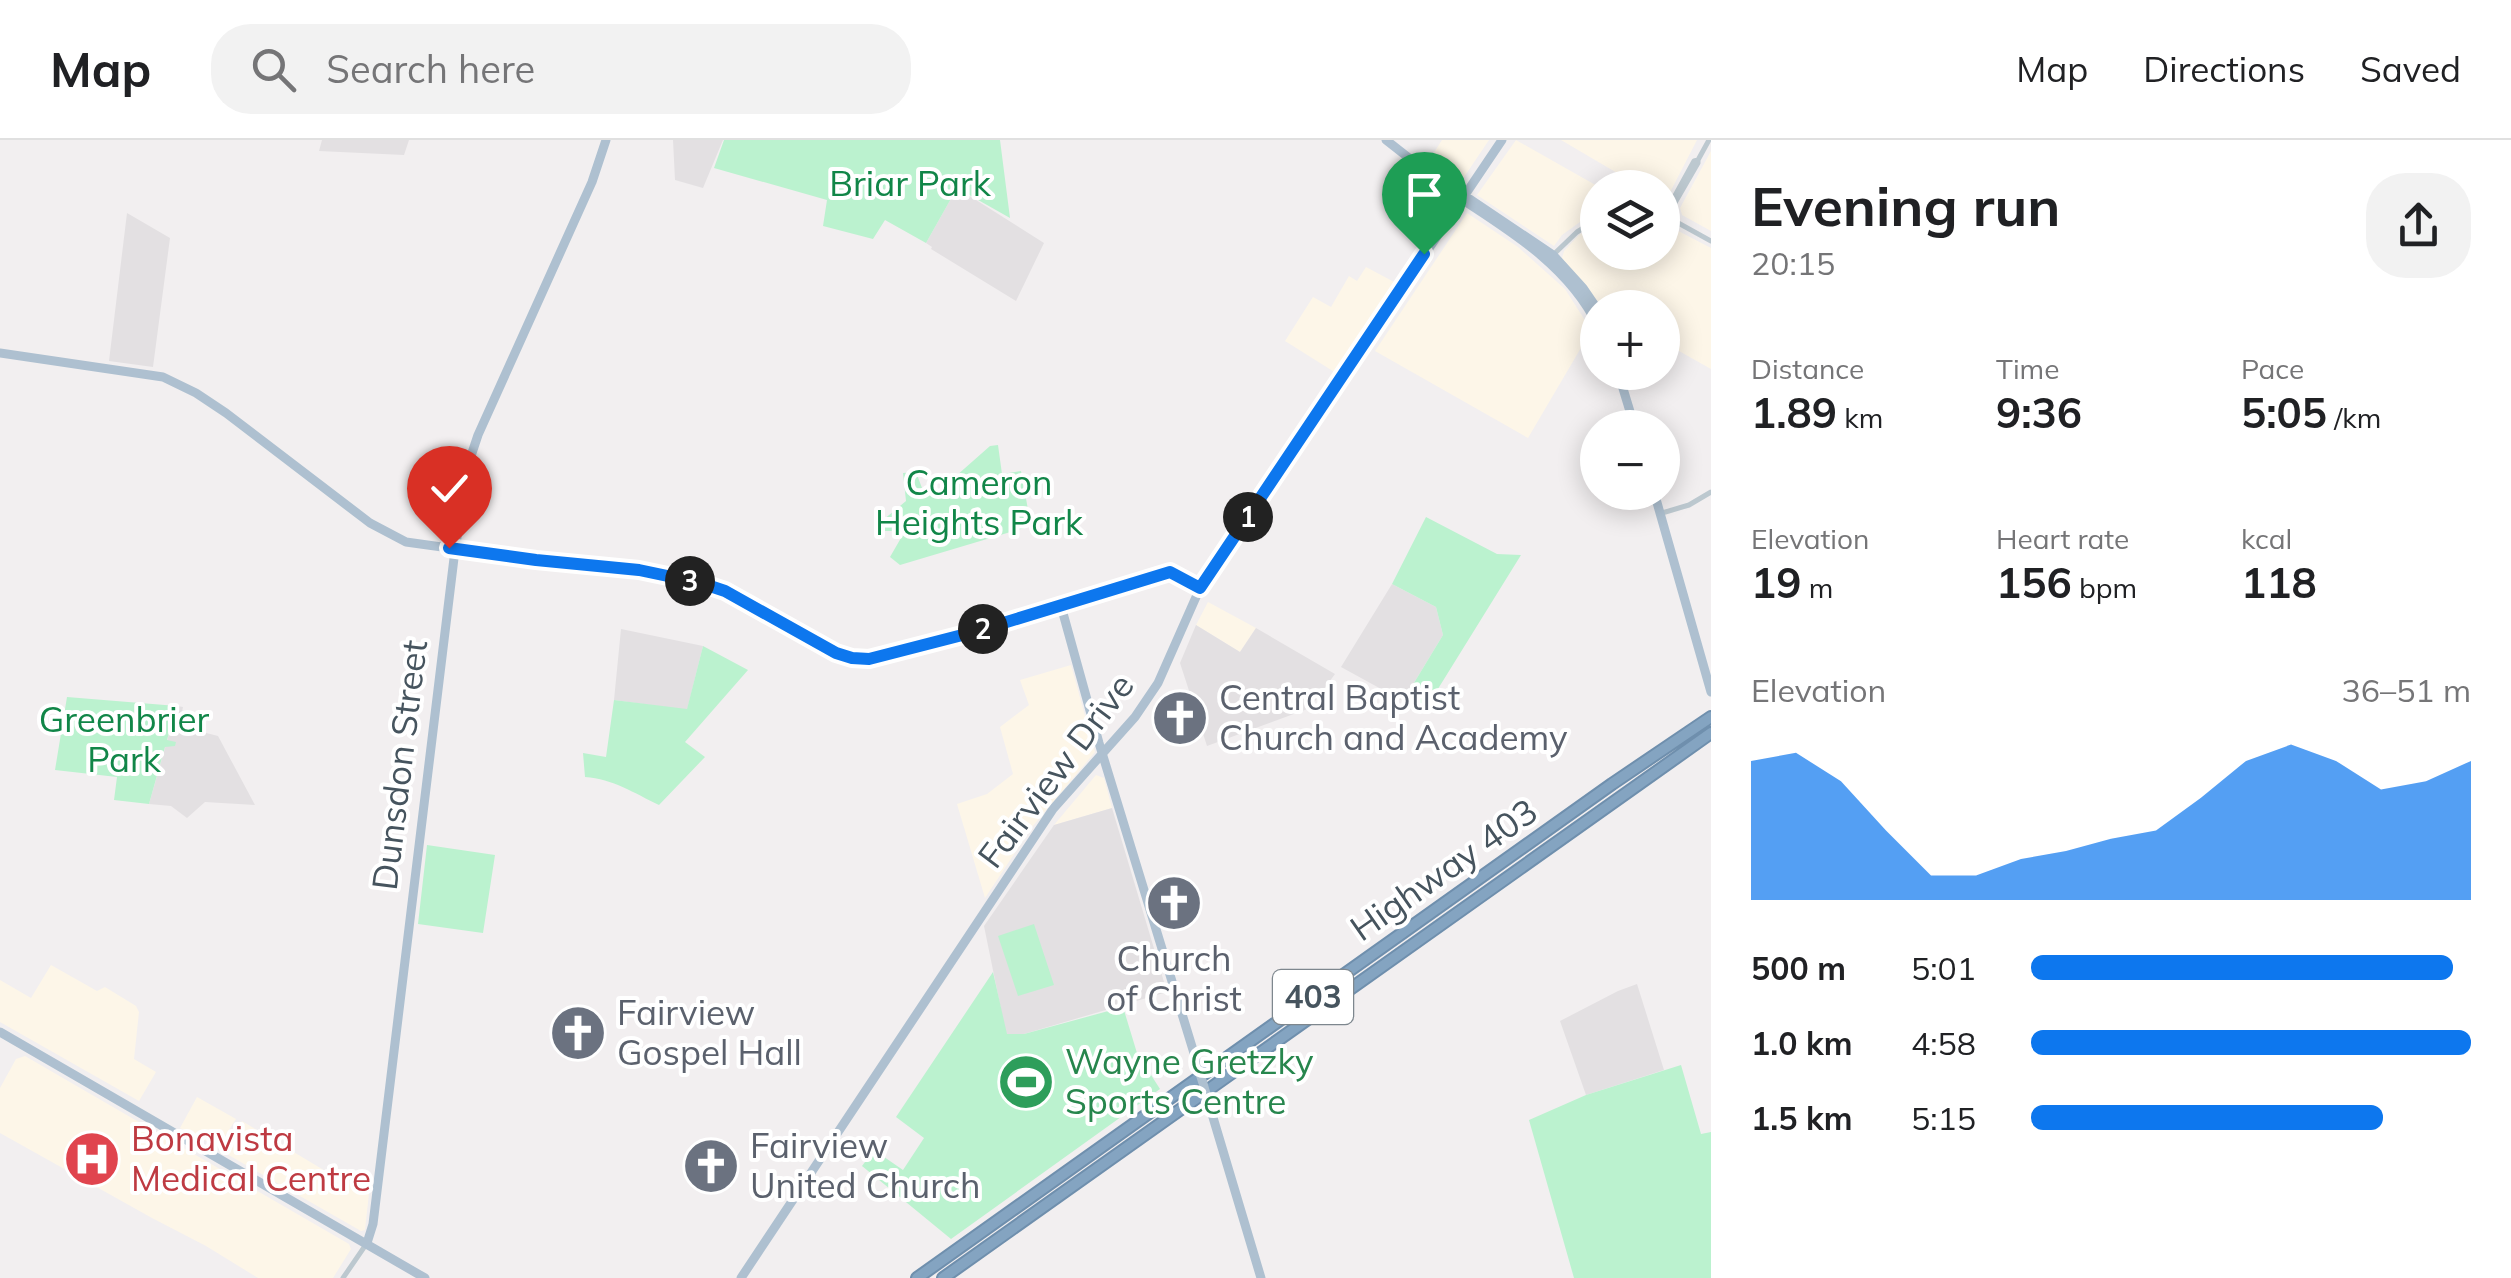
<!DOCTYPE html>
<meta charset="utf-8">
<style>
:root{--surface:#fff;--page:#f2f2f2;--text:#202124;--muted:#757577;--line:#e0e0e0;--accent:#0d77ee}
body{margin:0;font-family:Mulish,sans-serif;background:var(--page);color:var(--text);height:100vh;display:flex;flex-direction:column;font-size:38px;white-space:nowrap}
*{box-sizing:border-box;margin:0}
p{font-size:32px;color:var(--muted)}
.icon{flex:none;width:55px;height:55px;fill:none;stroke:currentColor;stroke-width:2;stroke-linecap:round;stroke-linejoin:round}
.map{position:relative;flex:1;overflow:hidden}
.side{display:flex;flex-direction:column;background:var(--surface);width:800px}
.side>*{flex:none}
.buttons{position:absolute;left:1580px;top:30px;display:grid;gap:20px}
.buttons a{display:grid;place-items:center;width:100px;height:100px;border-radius:50%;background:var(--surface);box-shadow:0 5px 25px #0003;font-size:50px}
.pin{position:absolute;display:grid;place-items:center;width:85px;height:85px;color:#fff;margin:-102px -42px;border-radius:50% 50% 50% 0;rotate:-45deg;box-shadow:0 0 10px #0007}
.pin .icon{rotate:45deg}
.km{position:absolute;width:50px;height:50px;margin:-25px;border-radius:50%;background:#222;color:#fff;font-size:28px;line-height:50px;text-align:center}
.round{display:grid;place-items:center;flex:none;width:105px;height:105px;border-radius:40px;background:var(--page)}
.overview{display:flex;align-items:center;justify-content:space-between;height:170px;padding:0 40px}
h1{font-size:55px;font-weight:700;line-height:75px}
.metrics{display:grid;grid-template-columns:repeat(3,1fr);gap:15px;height:170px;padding:10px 40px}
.metrics div{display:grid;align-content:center}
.metrics b{font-size:42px;font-weight:700}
.metrics small{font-size:28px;font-weight:400}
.metrics p{font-size:28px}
.chart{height:280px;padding:20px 40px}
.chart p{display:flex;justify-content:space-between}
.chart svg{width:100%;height:180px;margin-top:10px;fill:var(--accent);opacity:.7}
ul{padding:0 40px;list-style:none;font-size:32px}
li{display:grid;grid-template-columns:160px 120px 1fr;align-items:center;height:75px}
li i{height:25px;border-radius:12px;background:var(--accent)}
header{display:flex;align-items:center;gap:60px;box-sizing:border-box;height:140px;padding:0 50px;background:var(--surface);border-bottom:2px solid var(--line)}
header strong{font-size:48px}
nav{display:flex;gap:55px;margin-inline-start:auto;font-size:35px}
.search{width:700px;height:90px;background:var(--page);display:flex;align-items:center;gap:25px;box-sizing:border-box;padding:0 35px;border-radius:40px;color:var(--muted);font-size:38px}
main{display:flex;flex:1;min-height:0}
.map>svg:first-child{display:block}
.commercial{fill:#fdf6e8}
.education{fill:#e3e0e2}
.green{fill:#bbf2cf}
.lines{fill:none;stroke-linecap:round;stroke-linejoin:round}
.highway-casing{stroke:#6f8fad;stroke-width:14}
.minor{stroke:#bcc8cf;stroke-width:5}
.major{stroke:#aec0d0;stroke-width:9}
.highway{stroke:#84a4c1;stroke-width:10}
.major-bridge{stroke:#aec0d0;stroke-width:9}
.route-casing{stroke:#fff;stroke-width:20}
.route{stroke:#0d77ee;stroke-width:12}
.labels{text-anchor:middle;stroke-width:8;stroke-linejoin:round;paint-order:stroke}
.shield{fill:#fff;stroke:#7e878e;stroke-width:2.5}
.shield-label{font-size:32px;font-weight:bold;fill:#46545e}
.park-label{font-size:35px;fill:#118648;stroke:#fff}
.worship-label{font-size:35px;fill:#5b616d;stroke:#fff;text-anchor:start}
.street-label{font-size:35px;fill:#46545e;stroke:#fff}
.leisure-label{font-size:35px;fill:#27864d;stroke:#fff;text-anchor:start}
.health-label{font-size:35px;fill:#be3a42;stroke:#fff;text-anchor:start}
</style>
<header>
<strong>Map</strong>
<div class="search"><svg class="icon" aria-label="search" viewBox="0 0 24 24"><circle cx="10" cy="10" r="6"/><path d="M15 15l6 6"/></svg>Search here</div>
<nav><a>Map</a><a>Directions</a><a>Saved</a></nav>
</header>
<main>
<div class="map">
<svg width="1711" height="1138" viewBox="0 0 1711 1138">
<rect width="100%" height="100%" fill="#f2eff0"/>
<path class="commercial" d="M1442,0H1489L1460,43L1428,22Z
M1516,0L1599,47L1597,72L1587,77L1562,95L1554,106L1477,55Z
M1561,0H1697L1665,62L1663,60L1662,48L1641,47Z
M1711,11V91L1682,75L1680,68Z
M1467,73L1518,107L1565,149L1595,196L1585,201L1528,298L1375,211Z
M1663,83L1711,108V229L1663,202L1662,168L1602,167L1562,118L1564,111L1579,95L1597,84L1598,112H1662Z
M1366,127L1396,143L1364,188L1336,233L1285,201L1313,157L1331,167L1349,136L1357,141Z
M1208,462L1256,488L1240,512L1196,485Z
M1071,525L1095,612L1032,687L985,758L957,664L987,654L1013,634L1000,587L1029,565L1020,540Z
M1096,635L1104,638L1112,668L1054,685Z
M51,825L97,851L105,847L136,866L139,872L134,919L156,932L139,961L0,882V840L31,858Z
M25,916L349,1104L351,1109L333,1138H258L206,1106L152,1078L0,993V948L16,919Z
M197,957L236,979L218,1007L180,988Z
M242,981L337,1038L370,1044L365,1090L361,1091L225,1013Z"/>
<path class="education" d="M322,0H409L404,15L319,11Z
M673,0H723L703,48L675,40Z
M957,48L1044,103L1016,161L931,109L932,107L926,103Z
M127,73L170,98L153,227L109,221Z
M1392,444L1436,467L1443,495L1403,561L1341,527Z
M1196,485L1240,512L1256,488L1335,534L1310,568L1207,606L1180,523Z
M621,489L703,506L687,570L614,560Z
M177,566L183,567L179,586L218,596L255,665L205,662L187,678L171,666L149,664Z
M1112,668L1167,852L1024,894H1006L984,786L1054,685Z
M1637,844L1664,930L1586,955L1560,881L1618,851Z"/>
<path class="green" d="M724,0H1000L1010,78L957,48L926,103L885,80L873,99L823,86L827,60L714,28Z
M998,305L1002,334L1021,331L1031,386L900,425L890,417L905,391H882L877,385L906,361L903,333L916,332L925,356L939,351L990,306Z
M1426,377L1497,414L1521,415L1423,573L1403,561L1443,495L1436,467L1392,444Z
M703,506L748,530L685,602L705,617L659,665C634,653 613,639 585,637L583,613L606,617L614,560L687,569Z
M67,557L177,566L167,600L176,602L175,606L165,607L149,664L114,660L117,637L55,630Z
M427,705L495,715L483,793L418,784Z
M1034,784L1054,845L1018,856L998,796Z
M993,832L1007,894H1024L1123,867L1137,913L1160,949L951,1099L862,1026L874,1010L903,1030L924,998L896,977Z
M1681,925L1701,994L1711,992V1138H1574L1529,980L1586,955Z"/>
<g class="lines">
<g class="highway-casing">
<path id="highway" d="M917,1138L1612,644L1711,577
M943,1138L1711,593"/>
</g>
<path class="minor" d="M1672,68L1698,23V20L1709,0
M1662,74L1711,101
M1668,77L1672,61L1694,21L1698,20
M1553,115L1577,92L1598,79
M1662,373L1689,365L1711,352
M343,1138L367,1103"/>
<path class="major" d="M1386,0L1423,29L1424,34C1486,78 1563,114 1598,186
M1425,29L1553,115L1583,148L1598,170
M0,213L163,237L196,253L226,273L370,383L406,402L535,420L639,430L701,443L725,451L744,461L836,513L852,518L869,519L974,492L1170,432L1200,448
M1618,232L1635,288
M1654,352L1711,552
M1061,466L1099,603L1197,923
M0,892L425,1138
M1209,964L1261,1138
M367,1103L373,1084L455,410L469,322L478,295L592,42L606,0
M741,1138L1053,669L1135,577L1158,543L1200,448L1502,0"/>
<use href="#highway" class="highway"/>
<path class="major-bridge" d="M1197,923L1209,964"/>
</g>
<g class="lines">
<g class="route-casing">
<path id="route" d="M449,408L536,420L639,430L701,443L725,451L836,513L852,518L869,519L974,492L1170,432L1200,448L1424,114"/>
</g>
<use href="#route" class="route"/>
</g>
<defs>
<g id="church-disc" transform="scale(2.875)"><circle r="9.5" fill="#6b7280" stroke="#fff"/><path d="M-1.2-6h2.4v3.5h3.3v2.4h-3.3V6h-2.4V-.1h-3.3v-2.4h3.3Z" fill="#fff"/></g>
<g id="stadium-disc" transform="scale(2.875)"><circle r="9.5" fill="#2e9e5b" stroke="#fff"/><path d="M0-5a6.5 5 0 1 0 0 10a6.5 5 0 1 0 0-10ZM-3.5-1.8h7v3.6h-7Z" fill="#fff"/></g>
<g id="hospital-disc" transform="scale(2.875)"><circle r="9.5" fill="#e0444e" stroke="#fff"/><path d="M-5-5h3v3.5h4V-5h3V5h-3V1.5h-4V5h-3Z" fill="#fff"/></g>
</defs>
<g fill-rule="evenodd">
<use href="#church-disc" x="1180" y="578"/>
<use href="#church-disc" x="1174" y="763"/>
<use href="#church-disc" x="578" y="893"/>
<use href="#stadium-disc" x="1026" y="942"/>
<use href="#hospital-disc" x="92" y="1019"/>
<use href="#church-disc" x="711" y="1026"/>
</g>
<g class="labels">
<rect class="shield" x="1273" y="830" width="80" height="54" rx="8"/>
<g class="shield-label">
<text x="1313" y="868">403</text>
</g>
<g class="park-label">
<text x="910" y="56">Briar Park</text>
<text x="979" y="355">Cameron<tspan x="979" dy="40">Heights Park</tspan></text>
<text x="124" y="592">Greenbrier<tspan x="124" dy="40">Park</tspan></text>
</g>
<g class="worship-label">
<text x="1219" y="570">Central Baptist<tspan x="1219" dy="40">Church and Academy</tspan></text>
<text x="1174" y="831" text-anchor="middle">Church<tspan x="1174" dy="40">of Christ</tspan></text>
<text x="617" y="885">Fairview<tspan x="617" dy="40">Gospel Hall</tspan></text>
<text x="750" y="1018">Fairview<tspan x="750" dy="40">United Church</tspan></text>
</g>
<g class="street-label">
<text transform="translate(400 625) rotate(-83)" y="12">Dunsdon Street</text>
<text transform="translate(1056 631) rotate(-53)" y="12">Fairview Drive</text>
<text transform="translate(1444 730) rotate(-35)" y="12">Highway 403</text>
</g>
<g class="leisure-label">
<text x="1065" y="934">Wayne Gretzky<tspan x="1065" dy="40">Sports Centre</tspan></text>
</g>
<g class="health-label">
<text x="131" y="1011">Bonavista<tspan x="131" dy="40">Medical Centre</tspan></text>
</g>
</g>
</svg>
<div class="buttons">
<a><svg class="icon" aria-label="layers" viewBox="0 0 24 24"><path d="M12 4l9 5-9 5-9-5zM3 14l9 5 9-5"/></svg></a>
<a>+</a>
<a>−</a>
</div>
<div class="pin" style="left:1424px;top:114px;background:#1e9e55"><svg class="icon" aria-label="arrive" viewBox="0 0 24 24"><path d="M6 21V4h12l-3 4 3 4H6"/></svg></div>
<div class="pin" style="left:449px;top:408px;background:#d93025"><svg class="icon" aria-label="check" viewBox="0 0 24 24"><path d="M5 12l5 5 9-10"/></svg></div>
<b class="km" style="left:1248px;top:377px">1</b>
<b class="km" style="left:983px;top:489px">2</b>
<b class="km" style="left:690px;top:441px">3</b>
</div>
<section class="side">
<div class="overview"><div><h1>Evening run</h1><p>20:15</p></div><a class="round"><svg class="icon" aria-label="share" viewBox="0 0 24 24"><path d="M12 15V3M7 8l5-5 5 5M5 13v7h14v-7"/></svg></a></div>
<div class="metrics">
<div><p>Distance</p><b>1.89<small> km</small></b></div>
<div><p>Time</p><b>9:36</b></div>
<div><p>Pace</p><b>5:05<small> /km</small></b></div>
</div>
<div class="metrics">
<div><p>Elevation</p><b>19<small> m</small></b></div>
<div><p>Heart rate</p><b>156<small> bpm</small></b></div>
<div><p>kcal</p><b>118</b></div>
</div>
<div class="chart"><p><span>Elevation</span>36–51 m</p>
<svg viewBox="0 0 160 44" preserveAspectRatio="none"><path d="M0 44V10L10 8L20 15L30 27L40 38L50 38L60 34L70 32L80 29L90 27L100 19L110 10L120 6L130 10L140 17L150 15L160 10V44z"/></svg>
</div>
<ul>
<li><b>500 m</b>5:01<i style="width:96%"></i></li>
<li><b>1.0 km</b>4:58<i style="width:100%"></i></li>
<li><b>1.5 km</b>5:15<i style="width:80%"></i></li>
</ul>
</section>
</main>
